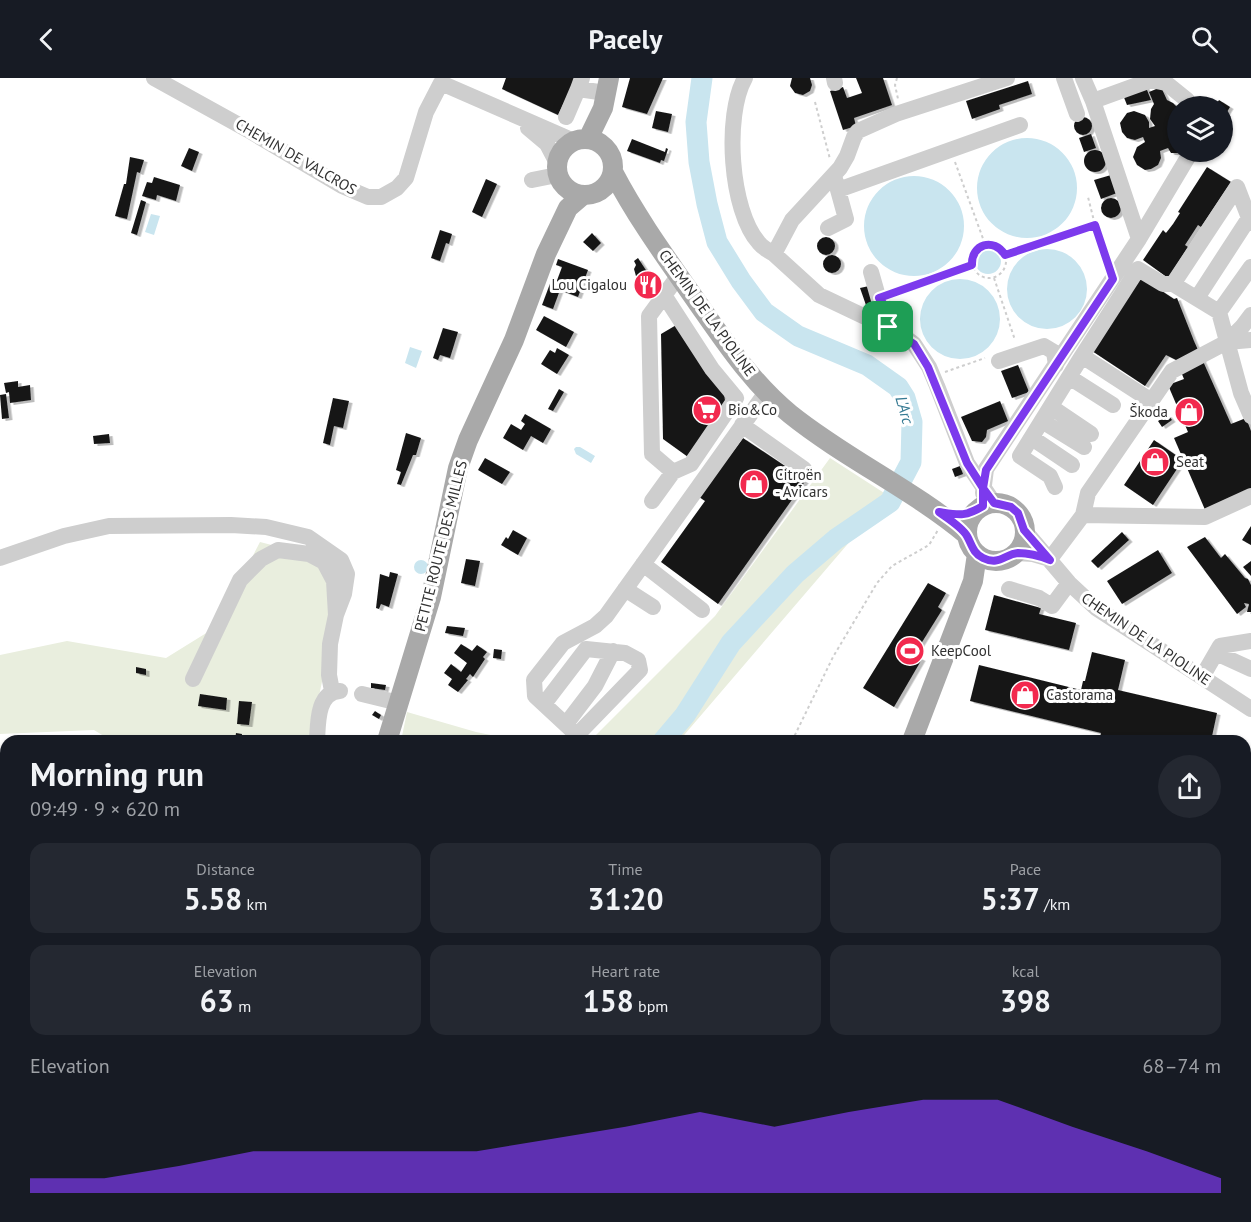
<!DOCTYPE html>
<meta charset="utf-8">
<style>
:root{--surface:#171b24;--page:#242831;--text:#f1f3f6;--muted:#9ea1a6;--accent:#7c3aed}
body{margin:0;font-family:"PT Sans",sans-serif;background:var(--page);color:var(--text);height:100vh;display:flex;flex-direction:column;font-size:22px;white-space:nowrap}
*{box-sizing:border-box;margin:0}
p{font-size:20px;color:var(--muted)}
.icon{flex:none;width:33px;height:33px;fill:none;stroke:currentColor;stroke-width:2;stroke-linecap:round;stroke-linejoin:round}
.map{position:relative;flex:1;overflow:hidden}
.sheet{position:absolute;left:0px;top:657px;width:1251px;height:488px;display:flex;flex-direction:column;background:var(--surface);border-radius:18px 18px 0 0;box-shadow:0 2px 4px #0004}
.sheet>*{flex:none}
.buttons{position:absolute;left:1167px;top:18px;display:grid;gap:12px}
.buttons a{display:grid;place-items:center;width:66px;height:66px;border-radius:50%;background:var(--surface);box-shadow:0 2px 4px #0004;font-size:30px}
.pin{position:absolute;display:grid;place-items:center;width:51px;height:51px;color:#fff;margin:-26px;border-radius:12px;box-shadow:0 3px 9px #0006}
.round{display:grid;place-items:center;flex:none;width:63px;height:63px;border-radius:32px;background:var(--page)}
.head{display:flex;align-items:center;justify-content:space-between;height:102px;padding:0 30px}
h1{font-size:33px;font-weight:700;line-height:45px}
.stats{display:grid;grid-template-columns:repeat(3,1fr);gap:9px;height:102px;padding:6px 30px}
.stats div{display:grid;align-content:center;border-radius:15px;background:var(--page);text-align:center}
.stats b{font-size:30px;font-weight:700}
.stats small{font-size:16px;font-weight:400}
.stats p{font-size:16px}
.chart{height:168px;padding:12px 30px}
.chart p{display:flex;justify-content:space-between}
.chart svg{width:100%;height:108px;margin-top:6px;fill:var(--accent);opacity:.7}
header{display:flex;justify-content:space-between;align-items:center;height:78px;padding:0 30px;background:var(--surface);font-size:27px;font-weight:700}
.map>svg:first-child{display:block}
.green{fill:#e9eede}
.water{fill:#c9e5ef}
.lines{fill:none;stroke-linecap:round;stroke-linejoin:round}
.river{stroke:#c9e5ef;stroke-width:21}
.building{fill:#181818;filter:url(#shadow)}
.minor-tunnel{stroke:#d6d6d6;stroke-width:16;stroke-dasharray:16 8;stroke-linecap:butt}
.path{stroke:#cecece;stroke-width:2;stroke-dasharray:3 3;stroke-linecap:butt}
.minor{stroke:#cecece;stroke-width:16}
.major{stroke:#a9a9a9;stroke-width:20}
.highway{stroke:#989898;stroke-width:22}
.route-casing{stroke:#fff;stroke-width:12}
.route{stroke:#7c3aed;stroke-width:8}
.labels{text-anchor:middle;stroke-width:6;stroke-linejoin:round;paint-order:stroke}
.street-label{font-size:15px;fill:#313131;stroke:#fff}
.poi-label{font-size:15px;fill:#313131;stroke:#fff;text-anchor:start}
.water-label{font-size:16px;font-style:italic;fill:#367a93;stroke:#fff}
</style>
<header><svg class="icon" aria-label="back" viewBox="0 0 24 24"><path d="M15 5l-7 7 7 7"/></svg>Pacely<svg class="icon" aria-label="search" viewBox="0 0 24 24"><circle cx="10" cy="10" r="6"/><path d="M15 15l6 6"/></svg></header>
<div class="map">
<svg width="1251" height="1144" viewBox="0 0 1251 1144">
<defs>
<filter id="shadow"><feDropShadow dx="3.5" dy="2" stdDeviation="0" flood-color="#0004"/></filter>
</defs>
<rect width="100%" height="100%" fill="#fff"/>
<path class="green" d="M830,380L895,422L852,461L679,663H590L715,538Z
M260,464L322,480L342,508L310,661L282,663H112L94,652L0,656V577L67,563L166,580L216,549Z
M407,634L476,654L520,663H401Z
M0,856H6V1138L168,1139L166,1144H0Z
M1247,882C1251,894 1251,907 1245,918V887Z
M1251,936V1144H1151L1144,1138H1245V947Z
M360,1139V1138L447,1139V1144H360Z"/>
<path class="water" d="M977 110a50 50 0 1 1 100 0a50 50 0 1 1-100 0Z
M864 148a50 50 0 1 1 100 0a50 50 0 1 1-100 0Z
M151,136L160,138L154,157L145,154Z
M975 183a13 13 0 1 1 26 0a13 13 0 1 1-26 0Z
M1007 211a40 40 0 1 1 80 0a40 40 0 1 1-80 0Z
M920 241a40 40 0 1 1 80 0a40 40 0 1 1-80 0Z
M410,269L422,273L416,290L405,285Z
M576,369H580L595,378L591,385L576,376L574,371Z
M414 489a7 7 0 1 1 14 0a7 7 0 1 1-14 0Z"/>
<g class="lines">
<path class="river" d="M663,663L685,637L731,565L795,496L836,461L890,424L911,384L912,344L905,320L898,309L867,287L798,258L764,234L741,203L717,164L707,126L699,84L696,44L702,0
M412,1144V1138"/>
</g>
<path class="building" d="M506,0H576L558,37L502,11Z
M630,0H663L647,36L622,29Z
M792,0H810L812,7L810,13L803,17L795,15L790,8Z
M856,0H883L892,27L854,40L856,48L843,52L830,13L843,9L847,20L862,15Z
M1028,3L1032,16L999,27L1000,31L972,41L966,23Z
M1145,7L1151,22L1127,27L1123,17Z
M1161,9L1167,22L1173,25L1178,30V42L1171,49L1173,57L1178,56V74H1183V75H1171L1168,70L1160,73L1161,80L1158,87L1151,91L1145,92L1137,87L1133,79L1137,69L1145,64L1143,59L1135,62L1127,60L1122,54L1120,45L1127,35L1134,33L1145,37L1149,44V50L1155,48L1150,41L1151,31L1154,26L1149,14Z
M1219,22L1230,29L1222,42V28H1215Z
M656,33L672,36L668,54L652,50Z
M1074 48a9 9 0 1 1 18 0a9 9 0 1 1-18 0Z
M1091,56L1096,70L1084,74L1079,60Z
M632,61L665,74L666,70L668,71L664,83L661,82L660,85L627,73Z
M189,70L199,74L192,93L181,88Z
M1084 83a11 11 0 1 1 22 0a11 11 0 1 1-22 0Z
M130,79L144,82L140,95L137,94L127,141L115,138L124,106H126Z
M1207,89L1231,104L1201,149L1198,147L1185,167L1188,169L1168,200L1143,182L1163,152L1166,155L1173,146L1180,135L1178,134Z
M1111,97L1117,115L1101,121L1094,102Z
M154,99L180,107L176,123L157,117L156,122L142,118L147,104L152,105Z
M486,101L497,106L482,139L472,134Z
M1101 130a10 10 0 1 1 20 0a10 10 0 1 1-20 0Z
M141,122L146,124L137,157L131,155Z
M440,152L452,156L449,166L446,165L440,183L431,180Z
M592,155L601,165L593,173L583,164Z
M817 168a9 9 0 1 1 18 0a9 9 0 1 1-18 0Z
M823 186a9 9 0 1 1 18 0a9 9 0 1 1-18 0Z
M638,180L659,212L649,219H645L639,209L634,191L636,187L634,183Z
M558,181L588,192L578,219L560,212L553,231L542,227L551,203L556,205L562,189L556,187Z
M1139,198L1174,221L1177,220L1194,263L1231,346L1246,340L1251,353V415L1206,434L1174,360L1188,354L1168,307L1184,301L1176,282L1166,277L1145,308L1089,271Z
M869,208L876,227L867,230L860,210Z
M544,238L574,254L566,269L536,252Z
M678,246L724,316L726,329L688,379L663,361L661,256Z
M443,250L458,254L450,280L440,277L438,282L433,280Z
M557,270L569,277L557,296L541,286L550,272L555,275Z
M1018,287L1029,314L1012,320L1001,293Z
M18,303V309L30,307L31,322L10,325L9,314L6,315L4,305Z
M559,311L564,314L553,333L548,331Z
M6,316L9,340L2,341L0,317Z
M333,320L349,323L343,350L334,348L330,367L323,365Z
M1000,323L1008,343L987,352L986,359L982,364L972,363L961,339Z
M525,336L551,351L543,365L531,358L523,372L503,360L511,346L521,352L525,346L521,343Z
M1168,337L1172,342L1162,349L1158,343Z
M406,355L421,360L416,377H413L401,407L397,406L401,394L396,392Z
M109,356L110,365L94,366L93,358Z
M743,360L806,402L718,526L661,484L705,423L699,419Z
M1154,362L1183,382L1153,427L1124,407Z
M485,380L510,394L502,406L478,392Z
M960,388L963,396L955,399L952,391Z
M1251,448V467L1242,462Z
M513,452L527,460L518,477L501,467L506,459L508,461Z
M1122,454L1129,462L1098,490L1091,483Z
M1205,459L1221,480L1225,476L1245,500L1248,501L1251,507V534H1247L1249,526L1244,525L1246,529L1237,536L1187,469Z
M1158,472L1172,495L1122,526L1107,503Z
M466,481L480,483L475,508L461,505Z
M1251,483V498L1243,489Z
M390,494L398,496L389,529L381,526L379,531L376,530L380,496L389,499Z
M928,505L946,515L938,529L942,532L914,577L922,581L894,629L863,610Z
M994,517L1041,530L1039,536L1076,545L1069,572L985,552Z
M447,548L465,550L463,558L445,555Z
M461,566L472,573L477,567L487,574L483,579L485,581L473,599L470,596L466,601L468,602L458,614L448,607L452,601L444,595L451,586L461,594L467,585L454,575Z
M494,571L502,572L501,581L493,580Z
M1092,574L1125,582L1118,612L1217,635L1211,663H1099L1101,655L970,623L979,587L1081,612L1083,603H1085Z
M136,589L146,591V597L136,595Z
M371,605L386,607L385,612L371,610Z
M200,616L227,620L226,632L198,628Z
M239,623L252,624L249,647L237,646Z
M375,633L381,637L379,641L372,637Z
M236,655L242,656L241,663H235Z
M512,1138H608L618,1144H509Z
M655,1138H727L725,1144H654Z
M824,1138H908L907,1144H813L815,1140L824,1142Z
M929,1138H986L984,1144H940V1142Z"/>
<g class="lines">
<path class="minor-tunnel" d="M1245,874L1251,877"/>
<path class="path" d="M897,0L895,7L898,21
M815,24L830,81
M955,84L985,166
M1095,147L1107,184
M972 183a17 17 0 1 1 34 0a17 17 0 1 1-34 0Z
M1005,177L1095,147L1088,119
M994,200L1015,262
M893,215L972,187
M945,294L985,280
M792,663L833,579L877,505L892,488L929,467L938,452"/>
<path class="minor" d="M154,0L248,52L342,108L368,119H381L397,110L406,100L426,34L441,5L574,63
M582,0L578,11L606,15
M745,0C724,37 730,133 759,165C763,170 769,173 774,176
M834,0L835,5
M1064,0L1077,36
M1083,0L1093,23L1151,2L1166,5L1187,22L1189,28
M1093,23L1139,161
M566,39L578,11
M528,50L547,66L557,85
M532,102L557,97
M838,112L1020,47
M1251,145L1237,109L1173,206L1219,234L1241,315L1251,338
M828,150L846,141L835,101
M871,194L879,222L892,237L888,249
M1197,220L1249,140
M1219,234L1251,189
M1227,264L1251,262
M999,283L1044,268L1054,274L1056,287
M1069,299L1113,327
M1150,322L1082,278L1138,191L1163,206H1173
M1051,329L1091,356
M1042,343L1084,369
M742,347L804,391
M1032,360L1072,387
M673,394L652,376L649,238L679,197
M1055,409L1050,398L1020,378L1082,278
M983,415L986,391L1139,161L1191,74
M652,423L673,394L691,386L736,320L712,291L664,217
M994,425L967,385L937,308L929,289L914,266L901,256L819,217L774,176L792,142L840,90L847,78L854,59L858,53L896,36L1007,0
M1083,437L1205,439L1251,418
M1024,452L1069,505L1096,530L1251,631
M1015,475L1033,476L1050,481
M0,480L64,458L109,448L231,447L266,449L308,459L341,482L347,496L344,516L336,537
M1050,481L1083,437L1088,415L1172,293L1227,264L1242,249L1251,237
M643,486L702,532
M625,511L653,529
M1009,511L1039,520L1052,528L1069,505
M1216,575L1251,591
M1202,599L1220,568L1251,563
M193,601L240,502L261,481L278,472L309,476L324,484L334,503L336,537L330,566L329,597L332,613
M362,616L399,625
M544,626L586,571L625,575L638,582L640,592L577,657L535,618L534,602L563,565L595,548L606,538L767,313
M566,646L595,608L613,573
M317,663C318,645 317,614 340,613
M1245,714L1251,697
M1245,933L1251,923
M619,1138L629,1144
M480,1144L481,1138
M802,1144L804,1138
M1072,1144L1075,1138
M1137,1144L1140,1138"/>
<path class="major" d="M557 89a28 28 0 1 1 56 0a28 28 0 1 1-56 0Z
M588,61L603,30L609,0
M613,94C637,140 667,181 697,224C725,264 752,305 790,336C846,381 912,411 967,457
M967 454a29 29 0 1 1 58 0a29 29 0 1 1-58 0Z
M387,663L431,519L458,390L468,362L514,262L546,176L568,130L582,118
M912,663L973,503L977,476
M211,1144L213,1138
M757,1144L758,1138"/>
<path class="highway" d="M1245,810L1251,796
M1245,860L1251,850
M1097,1144L1099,1138
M1120,1144L1122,1138"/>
</g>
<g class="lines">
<g class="route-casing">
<path id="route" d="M888,249L914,266L928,289L967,385L983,410V428C965,439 959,437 939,434C947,440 962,449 967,458C972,467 973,475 983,480C999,488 1005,476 1018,475C1029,475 1040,478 1050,482L1024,452L1018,435L1011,429L994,425L983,410L986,392L1113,201L1095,147L1005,177C994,159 971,166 972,187L879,220L892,237L888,249"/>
</g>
<use href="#route" class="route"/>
</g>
<defs>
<g id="restaurant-disc" transform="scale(1.5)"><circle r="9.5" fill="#f2294e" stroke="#fff"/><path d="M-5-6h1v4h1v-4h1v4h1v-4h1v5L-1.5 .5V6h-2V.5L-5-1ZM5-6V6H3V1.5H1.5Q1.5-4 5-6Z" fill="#fff"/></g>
<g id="supermarket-disc" transform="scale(1.5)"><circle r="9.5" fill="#f2294e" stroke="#fff"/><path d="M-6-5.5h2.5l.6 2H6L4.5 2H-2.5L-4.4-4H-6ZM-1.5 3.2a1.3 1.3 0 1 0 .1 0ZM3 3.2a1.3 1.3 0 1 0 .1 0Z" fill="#fff"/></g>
<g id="shop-disc" transform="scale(1.5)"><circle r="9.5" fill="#f2294e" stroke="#fff"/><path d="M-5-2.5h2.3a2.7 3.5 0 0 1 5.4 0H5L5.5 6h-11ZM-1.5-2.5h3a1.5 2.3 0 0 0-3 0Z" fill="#fff"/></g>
<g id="stadium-disc" transform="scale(1.5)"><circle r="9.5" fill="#f2294e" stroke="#fff"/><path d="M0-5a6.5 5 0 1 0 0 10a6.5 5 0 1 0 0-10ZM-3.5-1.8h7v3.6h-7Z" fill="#fff"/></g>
</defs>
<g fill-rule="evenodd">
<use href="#restaurant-disc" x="648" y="207"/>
<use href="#supermarket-disc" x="707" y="332"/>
<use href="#shop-disc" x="1189" y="334"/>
<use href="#shop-disc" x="1155" y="384"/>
<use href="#shop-disc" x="754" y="406"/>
<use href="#stadium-disc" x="910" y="573"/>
<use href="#shop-disc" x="1025" y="617"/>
</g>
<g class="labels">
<g class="street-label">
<text transform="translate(296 79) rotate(30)" y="5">CHEMIN DE VALCROS</text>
<text transform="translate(707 235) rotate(54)" y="5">CHEMIN DE LA PIOLINE</text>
<text transform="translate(441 468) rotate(-76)" y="5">PETITE ROUTE DES MILLES</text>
<text transform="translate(1146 561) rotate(34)" y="5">CHEMIN DE LA PIOLINE</text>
</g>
<g class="poi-label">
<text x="627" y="212" text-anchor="end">Lou Cigalou</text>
<text x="728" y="337">Bio&amp;Co</text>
<text x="1168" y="339" text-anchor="end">Škoda</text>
<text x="1176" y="389">Seat</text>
<text x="775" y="402">Citroën<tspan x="775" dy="17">- Avicars</tspan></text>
<text x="931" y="578">KeepCool</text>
<text x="1046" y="622">Castorama</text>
</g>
<g class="water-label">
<text transform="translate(905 332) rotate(74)" y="6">L'Arc</text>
</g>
</g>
</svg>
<div class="buttons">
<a><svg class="icon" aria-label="layers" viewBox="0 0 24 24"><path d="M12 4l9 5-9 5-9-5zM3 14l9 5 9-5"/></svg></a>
</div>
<div class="pin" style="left:888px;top:249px;background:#1e9e55"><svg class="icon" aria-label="arrive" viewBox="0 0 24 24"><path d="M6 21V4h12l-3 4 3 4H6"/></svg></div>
<section class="sheet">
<div class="head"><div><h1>Morning run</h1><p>09:49 · 9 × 620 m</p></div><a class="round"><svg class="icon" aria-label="share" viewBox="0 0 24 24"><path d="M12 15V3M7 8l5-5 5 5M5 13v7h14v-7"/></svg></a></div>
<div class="stats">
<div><p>Distance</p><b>5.58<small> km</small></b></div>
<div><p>Time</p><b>31:20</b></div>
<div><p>Pace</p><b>5:37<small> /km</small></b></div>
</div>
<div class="stats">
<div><p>Elevation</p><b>63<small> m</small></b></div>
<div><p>Heart rate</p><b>158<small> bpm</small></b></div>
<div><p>kcal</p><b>398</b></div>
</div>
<div class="chart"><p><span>Elevation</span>68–74 m</p>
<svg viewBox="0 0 160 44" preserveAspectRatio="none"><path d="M0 44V38L10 38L20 33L30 27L40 27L50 27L60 27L70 22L80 17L90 11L100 17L110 11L120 6L130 6L140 17L150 27L160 38V44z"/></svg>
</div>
</section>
</div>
